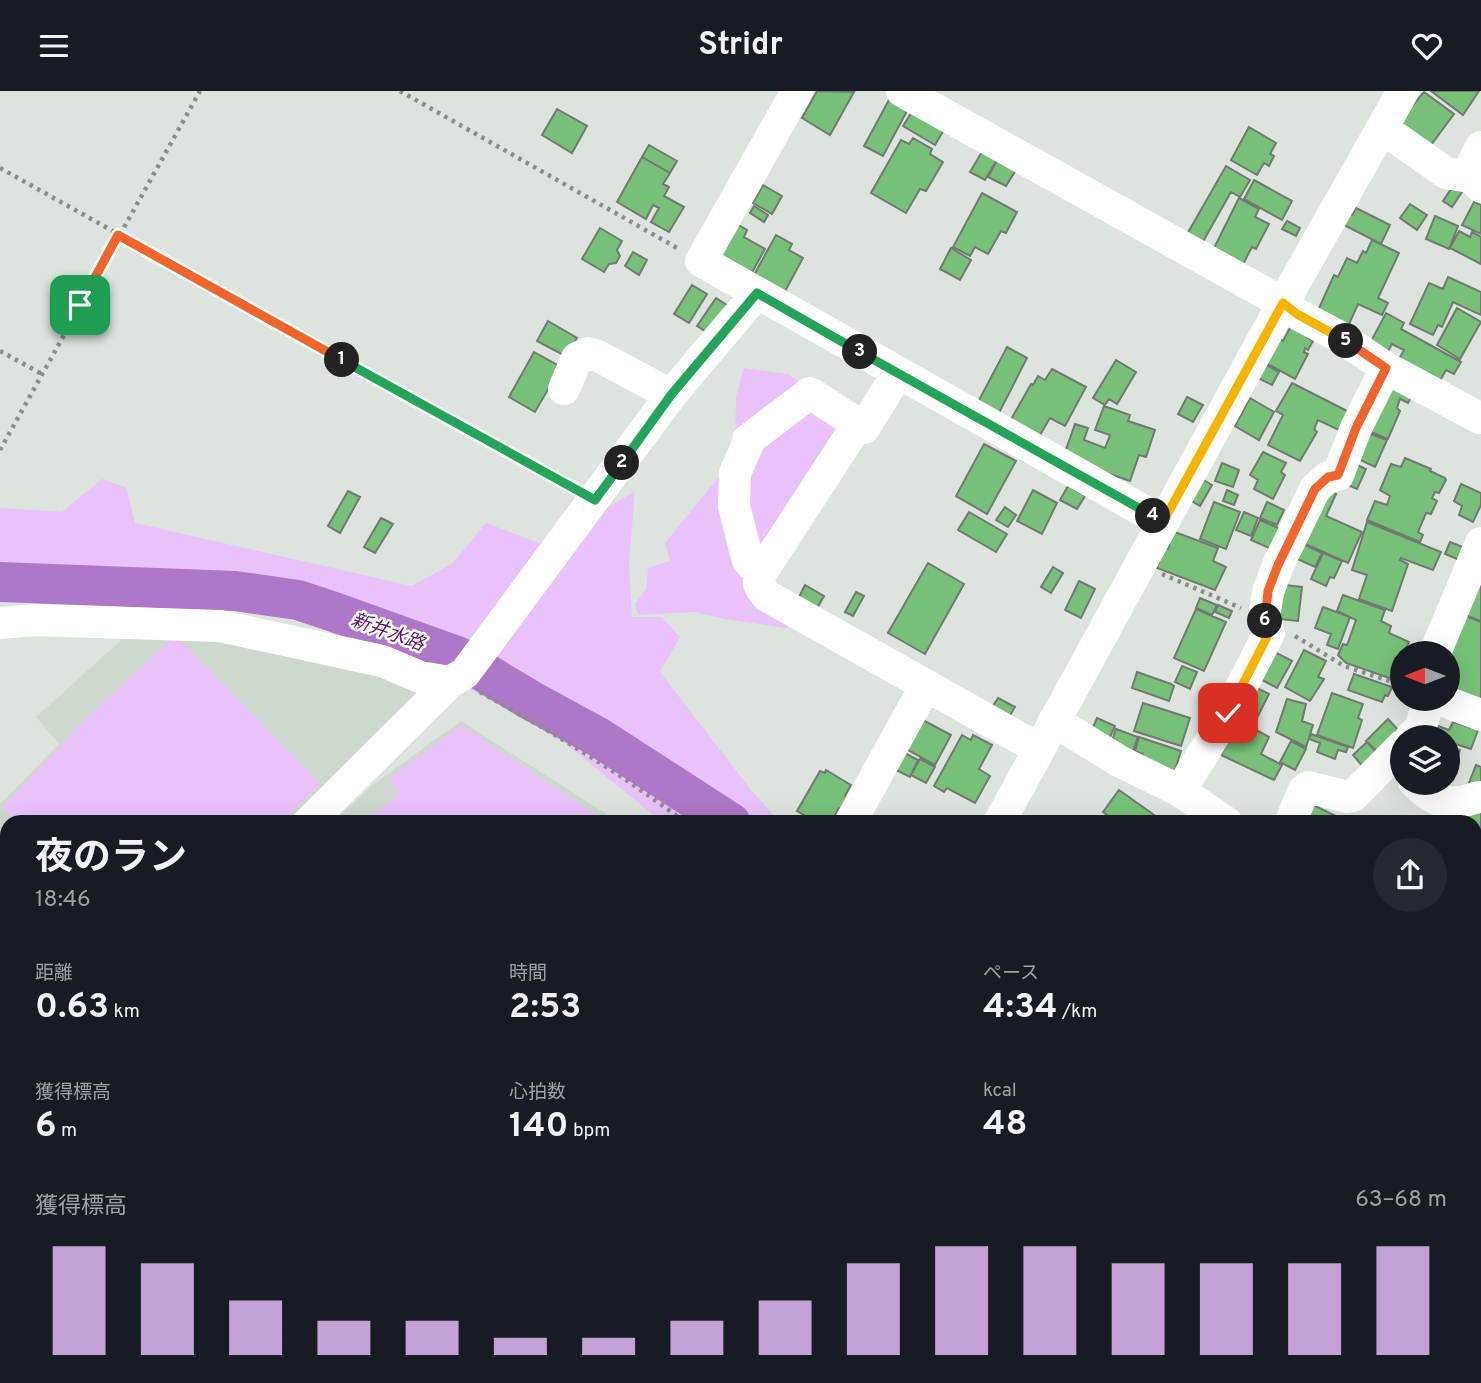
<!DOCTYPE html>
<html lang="ja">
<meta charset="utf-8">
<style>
:root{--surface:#171b24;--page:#242831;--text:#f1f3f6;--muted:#9ea1a6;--accent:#c4a1d5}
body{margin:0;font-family:Overpass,"Noto Sans JP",sans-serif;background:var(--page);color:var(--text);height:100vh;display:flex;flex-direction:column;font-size:26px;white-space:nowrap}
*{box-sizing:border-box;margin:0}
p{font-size:23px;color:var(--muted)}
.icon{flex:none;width:38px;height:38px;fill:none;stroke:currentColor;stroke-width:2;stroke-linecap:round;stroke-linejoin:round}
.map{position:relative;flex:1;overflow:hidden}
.details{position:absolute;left:0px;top:724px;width:1482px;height:569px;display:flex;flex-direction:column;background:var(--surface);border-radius:21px 21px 0 0;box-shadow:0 7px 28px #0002}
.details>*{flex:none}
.needle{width:46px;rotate:270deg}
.tools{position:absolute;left:1390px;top:550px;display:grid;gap:14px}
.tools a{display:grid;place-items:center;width:70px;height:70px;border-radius:50%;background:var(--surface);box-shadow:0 7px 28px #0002;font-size:35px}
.pin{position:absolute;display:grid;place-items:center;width:60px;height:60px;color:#fff;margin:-30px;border-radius:14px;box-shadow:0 4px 10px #0006}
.km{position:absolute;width:35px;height:35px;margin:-18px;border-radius:50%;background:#222;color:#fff;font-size:19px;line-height:35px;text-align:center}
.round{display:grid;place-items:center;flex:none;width:74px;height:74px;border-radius:37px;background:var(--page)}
.headline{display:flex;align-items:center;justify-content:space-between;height:119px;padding:0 35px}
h1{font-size:38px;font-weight:700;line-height:52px}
.stats{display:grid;grid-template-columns:repeat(3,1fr);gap:10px;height:119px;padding:7px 35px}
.stats div{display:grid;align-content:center}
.stats b{font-size:35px;font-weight:700}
.stats small{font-size:19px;font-weight:400}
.stats p{font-size:19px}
.chart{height:196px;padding:14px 35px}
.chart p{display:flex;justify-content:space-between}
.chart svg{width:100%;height:126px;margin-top:7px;stroke:var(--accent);stroke-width:6}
header{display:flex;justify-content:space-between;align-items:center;height:91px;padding:0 35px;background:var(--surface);font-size:32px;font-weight:700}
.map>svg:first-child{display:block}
.built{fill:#ced9cd}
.green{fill:#e9c2fb}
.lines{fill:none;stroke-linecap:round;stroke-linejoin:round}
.river{stroke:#ae77c7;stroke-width:40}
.building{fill:#76c177;stroke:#727872;stroke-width:2}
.path{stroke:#898e89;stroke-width:4.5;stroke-dasharray:3.5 5;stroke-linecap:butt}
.minor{stroke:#fff;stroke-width:32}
.split-1-casing{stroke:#fff;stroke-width:14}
.split-2-casing{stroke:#fff;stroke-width:14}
.split-3-casing{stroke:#fff;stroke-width:14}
.split-4-casing{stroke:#fff;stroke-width:14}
.split-5-casing{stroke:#fff;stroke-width:14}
.split-6-casing{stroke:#fff;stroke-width:14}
.split-7-casing{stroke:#fff;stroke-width:14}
.split-1{stroke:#f0652b;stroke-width:9}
.split-2{stroke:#22a559;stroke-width:9}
.split-3{stroke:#22a559;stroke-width:9}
.split-4{stroke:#22a559;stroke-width:9}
.split-5{stroke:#f5b400;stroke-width:9}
.split-6{stroke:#f0652b;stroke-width:9}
.split-7{stroke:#f5b400;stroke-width:9}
.labels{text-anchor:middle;stroke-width:5;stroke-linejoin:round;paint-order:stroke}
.water-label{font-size:19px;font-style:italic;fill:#5b1375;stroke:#fff}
</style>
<header><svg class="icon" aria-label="menu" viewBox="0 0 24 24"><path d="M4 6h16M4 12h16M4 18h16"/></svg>Stridr<svg class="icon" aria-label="heart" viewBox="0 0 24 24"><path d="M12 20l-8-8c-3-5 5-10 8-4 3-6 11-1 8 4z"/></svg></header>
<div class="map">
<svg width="1481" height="1292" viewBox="0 0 1481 1292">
<rect width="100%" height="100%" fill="#dde4dd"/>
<path class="built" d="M128,543L264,549L421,598L298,731L7,732V900L0,893V713L59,653L36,626Z
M461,630L619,731L332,732L374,693Z
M7,1234V1286H263L269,1292H0V1240Z
M291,1286H660L654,1292H297Z"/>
<path class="green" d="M744,277L788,283L868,339L767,496L796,527L786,537L724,528L694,521L638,524L635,513L647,497L648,477L670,470L665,452L735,366L736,305Z
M102,388L126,396L135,432L412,495L453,472L486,432L539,452L571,439L635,400L629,471L632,526H662L680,546L660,581L751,699L780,731H662L550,640L413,568L295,527L143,496L61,495L0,502V417L62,421Z
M175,544L321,693L282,731H17L2,716L86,628Z
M461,634L607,731H365L399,703L389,688Z
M65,1286H255L261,1292H71Z"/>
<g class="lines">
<path class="river" d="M0,491L235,500L298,509L334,521L457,565L530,609L598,646L731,732
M1475,1185L1481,1191"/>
</g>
<path class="building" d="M817,0L854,1L830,44L802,27Z
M1431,0H1479L1463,24Z
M1424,1L1454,23L1425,62L1396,41L1412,15Z
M890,7L908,18L883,65L864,55Z
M557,18L587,35L572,62L542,44Z
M913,19L945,37L935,54L903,35Z
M1249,36L1276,52L1270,63L1274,65L1269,75L1264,72L1257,84L1231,69Z
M913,47L932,58L930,63L943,71L926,100L920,98L906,122L871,102L901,49L909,53Z
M649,54L677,70L670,82L642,66Z
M983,59L998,67L985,89L970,81Z
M642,66L670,82L663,93L669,96L664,105L684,116L669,141L651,131L659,117L653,114L646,128L617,111Z
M998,68L1016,79L1006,95L988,86Z
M1226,75L1250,89L1240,106L1231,101L1201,154L1186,145Z
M1254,89L1292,110L1282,129L1244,108Z
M1455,92L1464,98L1452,116L1443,110Z
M763,94L782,105L772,123L753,112Z
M982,102L1017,121L1006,142L1001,140L988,163L975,156L970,165L953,156Z
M1239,107L1259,118L1255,126L1269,133L1256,158L1252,156L1241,177L1212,161Z
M1474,111L1481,114V143L1462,134Z
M1410,113L1427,124L1417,139L1400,127Z
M754,115L768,124L764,131L750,122Z
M1356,117L1390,134L1381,153L1344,134L1350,123L1352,124Z
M1435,125L1458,135L1449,158L1426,148Z
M1287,130L1300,137L1296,145L1282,138Z
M735,132L747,139L744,146L765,158L750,185L718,162Z
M600,137L622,150L617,159L620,165L616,172L609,173L604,181L582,168Z
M1459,140L1470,146L1472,141L1481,146V173L1450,157Z
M776,144L792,153L789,159L803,167L782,206L750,191Z
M1372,149L1399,162L1378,207L1388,212L1382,224L1358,213L1346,240L1315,226L1334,184L1338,186L1347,167L1357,172L1363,160L1366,162Z
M951,157L971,169L960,189L940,178Z
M633,161L647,169L639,184L625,175Z
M1448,186L1481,201V224L1453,211L1442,236L1438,234L1433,244L1410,233L1429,192L1443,198Z
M692,194L707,203L689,232L674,223Z
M716,207L730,216L711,244L697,235Z
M1457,217L1481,231L1460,268L1437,254Z
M1386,222L1404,232L1401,238L1461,271L1454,283L1446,279L1436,297L1395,275L1404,259L1392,253L1385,266L1368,256Z
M548,230L577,247L567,266L537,250Z
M1291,235L1313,250L1308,259L1305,257L1304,261L1308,263L1295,288L1266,272L1280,248L1283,250Z
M1007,256L1027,267L999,322L978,311Z
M534,261L561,276L535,321L509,306Z
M1116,269L1136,281L1117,313L1109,308L1105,314L1093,307Z
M1266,274L1279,281L1272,294L1258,287Z
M1052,278L1086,296L1065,335L1050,327L1037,349L1009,332L1031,293L1033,294L1038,285L1045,289Z
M1389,287L1414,301L1408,312L1400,308L1397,317L1400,320L1388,348L1366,339Z
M1292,292L1353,323L1343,341L1318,329L1314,338L1317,341L1300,370L1268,354L1283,324L1276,320Z
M1187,306L1203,314L1193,331L1178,323Z
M1250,307L1274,321L1259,349L1235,335Z
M1104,315L1130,324L1128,330L1155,339L1146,366L1139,364L1130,390L1063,367L1075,333L1088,337L1084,349L1105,357L1110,344L1095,339Z
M1365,341L1387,349L1375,376L1354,366Z
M984,353L1016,370L987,423L956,405Z
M1263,361L1286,372L1281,381L1285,384L1273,408L1254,398L1258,389L1250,384Z
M1405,367L1431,378L1430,380L1445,387L1446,389L1439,402L1435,401L1432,407L1437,410L1431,423L1426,422L1418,441L1423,444L1420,451L1367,429L1375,410L1387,414L1390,405L1380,399L1391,373L1401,376Z
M1222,372L1239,379L1233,396L1215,390Z
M1353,372L1366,378L1357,398L1343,392Z
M1202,388L1212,394L1200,415L1190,409Z
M1461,393L1481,402V414L1473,431L1459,424L1462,415L1454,410Z
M1068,395L1085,405L1077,418L1060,409Z
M1324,398L1336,403L1326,425L1362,441L1348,472L1301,451Z
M1033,399L1057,412L1042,443L1017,430Z
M1227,399L1238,404L1234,414L1223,410Z
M348,400L360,406L340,442L328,435Z
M1214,411L1240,421L1226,458L1200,448Z
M1267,411L1284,419L1277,434L1260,427Z
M1005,416L1016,424L1008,436L996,429Z
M969,421L1007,443L996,461L958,439Z
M1244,421L1258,427L1251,445L1236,439Z
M381,427L393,433L375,462L364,456Z
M1260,429L1285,440L1276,460L1251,449Z
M1367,431L1441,461L1433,479L1401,467L1400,469L1408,473L1392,520L1359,508L1367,484L1352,479Z
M1172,440L1218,457L1213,470L1226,476L1215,499L1157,477L1164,457L1168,458L1169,454L1167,453Z
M1450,451L1468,458L1462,470L1445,463Z
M1301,452L1322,462L1315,476L1293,466Z
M1323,462L1342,470L1334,487L1330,486L1326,495L1311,488Z
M1481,467V530L1457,521Z
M928,472L964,493L925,563L888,542Z
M1053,476L1063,482L1051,502L1041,496Z
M1079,490L1095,498L1081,527L1065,519Z
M1275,493L1302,496L1298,530L1271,527Z
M805,494L824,505L816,519L798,508Z
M856,501L864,505L853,525L845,521Z
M1343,504L1385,519L1381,530L1391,535L1389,542L1409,551L1404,562H1402V568L1395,567L1391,579L1398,584L1395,589L1346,572L1338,564L1343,553L1347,554L1356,529L1337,520Z
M1200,507L1217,514L1212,524L1196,517Z
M1218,514L1232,520L1229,527L1215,521Z
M1323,516L1350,526L1338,558L1327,554L1331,543L1315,537Z
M1196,518L1226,531L1204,580L1174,567Z
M1458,522L1481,531V619L1447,605V562Z
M1267,557L1292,570L1277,597L1253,584Z
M1304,559L1326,570L1318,586L1324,588L1310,610L1285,596Z
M1182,575L1197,581L1190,598L1175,591Z
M1137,581L1171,593L1174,595L1169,610L1132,597Z
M1354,583L1392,596L1388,605L1385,604L1382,611L1348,599Z
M1251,594L1269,603L1255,631L1238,622Z
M1332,602L1363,613L1358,627L1362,629L1353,657L1317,644Z
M998,607L1015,616L1006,631L989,621Z
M1287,608L1306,613L1302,630L1313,634L1306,656L1276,641Z
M1143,612L1190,627L1181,655L1134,640Z
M917,626L951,644L935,674L901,655Z
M1097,627L1115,635L1107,653L1089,645Z
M1388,628L1401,642L1380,663L1366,650Z
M1238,629L1269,646L1261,663L1282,674L1274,689L1221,664Z
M1453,631L1478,639L1471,658L1452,652L1451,656L1460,659L1445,698L1427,691H1447V646H1418L1430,632L1449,639Z
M1116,638L1138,646L1131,665L1109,658Z
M1311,643L1348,656L1346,661L1338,659L1335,668L1317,661L1320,652L1309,648Z
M962,644L971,649L973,644L992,654L979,678L990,685L975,712L947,697L944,701L934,695Z
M1139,646L1181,660L1173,685L1140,674L1143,663L1135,660Z
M1291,650L1306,658L1295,679L1280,671Z
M1367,651L1379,664L1365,678L1353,664Z
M899,659L918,669L910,686L890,676Z
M920,668L935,676L926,692L911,684Z
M1476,674L1481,676V700L1467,697Z
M826,679L851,694L845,705L849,708L842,719L839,717L831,732H817L797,720L820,680L825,682Z
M1119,699L1164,731V732H1118L1103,721Z
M1307,711L1338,726L1336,732H1311L1312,730L1301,725Z
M1481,712V773H1477L1475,770V732H1465V717Z
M1475,831L1481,832V894L1475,893Z
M1481,938V974L1475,971V943Z
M1475,974L1481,978L1480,1010L1475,1007Z
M1475,1036L1481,1040V1066L1475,1063Z
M317,1286H347L341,1292H323Z
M430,1286H502L508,1292H424Z
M503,1286H554L548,1292H509Z
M866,1286H916L918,1288L914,1292H860Z
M1447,1286H1475L1469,1292H1452Z"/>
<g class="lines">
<path class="path" d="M400,0L679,158
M0,77L573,397
M0,260L42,283
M0,359L200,0
M1162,483L1241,517
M1295,545L1344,575L1402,594
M480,601C551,640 622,683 686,732
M0,907L7,914
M1475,1204L1481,1210
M1475,1257L1481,1264"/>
<path class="minor" d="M797,0L701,170L1163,431
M902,0L1283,212L1297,223L1342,247L1386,277L1480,327
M1382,37L1446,82L1470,86L1481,96
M1470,86L1473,72L1481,56
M564,298L577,267L588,262L598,265L671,304
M858,333L761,482C756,493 760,496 767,505L1039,658
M761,482L748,470L734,415L735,382L747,355L748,349L810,302L864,337L898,282
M0,532L36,529L220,535L382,570L420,586L450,591
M1435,562L1481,452
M1436,607L1481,624
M1054,630L1119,670L1180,700L1227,732
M1411,646L1420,638L1430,607
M1414,691C1427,704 1439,713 1459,711C1467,711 1473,706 1481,706
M1180,700L1228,622L1269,542L1264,527L1268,501L1278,474L1315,398L1328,386L1338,384L1356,337L1386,277
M308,732L450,591L465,582L671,304L757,202
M850,732L926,594
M999,732L1283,212L1403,0
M1290,732L1304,699L1308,696L1347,706L1353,705L1402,655
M1475,900L1481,903
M1475,933L1481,929
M0,1041L7,1034
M0,1230L7,1223
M279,1286L285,1292
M782,1286L788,1292
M1110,1286L1118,1292
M677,1292L682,1286
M1375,1292L1381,1286"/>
</g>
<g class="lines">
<g class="split-1-casing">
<path id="split-1" d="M80,214L118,144L342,269"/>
</g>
<g class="split-2-casing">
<path id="split-2" d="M342,269L595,409L622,372"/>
</g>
<g class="split-3-casing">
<path id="split-3" d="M622,372L671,304L757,202L860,261"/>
</g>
<g class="split-4-casing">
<path id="split-4" d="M860,261L1153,425"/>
</g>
<g class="split-5-casing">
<path id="split-5" d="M1153,425L1163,431L1283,212L1297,223L1346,250"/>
</g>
<g class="split-6-casing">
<path id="split-6" d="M1265,530L1268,500L1278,474L1315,398L1328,386L1338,384L1356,337L1386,277L1346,250"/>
</g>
<g class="split-7-casing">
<path id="split-7" d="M1228,622L1269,542L1265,530"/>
</g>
<use href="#split-1" class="split-1"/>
<use href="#split-2" class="split-2"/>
<use href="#split-3" class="split-3"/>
<use href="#split-4" class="split-4"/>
<use href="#split-5" class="split-5"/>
<use href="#split-6" class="split-6"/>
<use href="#split-7" class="split-7"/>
</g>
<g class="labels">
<g class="water-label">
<text transform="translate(388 540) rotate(20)" y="7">新井水路</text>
</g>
</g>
</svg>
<div class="tools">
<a><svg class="needle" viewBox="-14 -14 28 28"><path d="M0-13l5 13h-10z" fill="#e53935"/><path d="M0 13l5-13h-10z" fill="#9ea1a6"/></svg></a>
<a><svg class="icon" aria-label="layers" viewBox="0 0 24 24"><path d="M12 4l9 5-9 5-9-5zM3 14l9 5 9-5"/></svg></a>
</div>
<div class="pin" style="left:80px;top:214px;background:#1e9e55"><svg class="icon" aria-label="arrive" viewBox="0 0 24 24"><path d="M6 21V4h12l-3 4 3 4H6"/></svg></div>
<div class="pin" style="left:1228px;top:622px;background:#d93025"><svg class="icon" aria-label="check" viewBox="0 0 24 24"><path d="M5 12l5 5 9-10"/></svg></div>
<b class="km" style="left:342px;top:269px">1</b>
<b class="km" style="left:622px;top:372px">2</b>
<b class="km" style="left:860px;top:261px">3</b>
<b class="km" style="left:1153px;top:425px">4</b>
<b class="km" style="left:1346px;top:250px">5</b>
<b class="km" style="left:1265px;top:530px">6</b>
<section class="details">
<div class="headline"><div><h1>夜のラン</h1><p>18:46</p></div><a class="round"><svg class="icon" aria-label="share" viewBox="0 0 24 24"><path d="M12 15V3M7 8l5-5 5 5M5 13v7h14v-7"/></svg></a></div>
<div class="stats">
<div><p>距離</p><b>0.63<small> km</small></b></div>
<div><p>時間</p><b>2:53</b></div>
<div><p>ペース</p><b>4:34<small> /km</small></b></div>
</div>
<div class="stats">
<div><p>獲得標高</p><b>6<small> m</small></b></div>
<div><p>心拍数</p><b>140<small> bpm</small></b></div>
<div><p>kcal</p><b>48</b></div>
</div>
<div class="chart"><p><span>獲得標高</span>63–68 m</p>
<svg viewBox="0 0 160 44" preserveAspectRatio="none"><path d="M5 44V6M15 44V12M25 44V25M35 44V32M45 44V32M55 44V38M65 44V38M75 44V32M85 44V25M95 44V12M105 44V6M115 44V6M125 44V12M135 44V12M145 44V12M155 44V6"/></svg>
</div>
</section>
</div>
